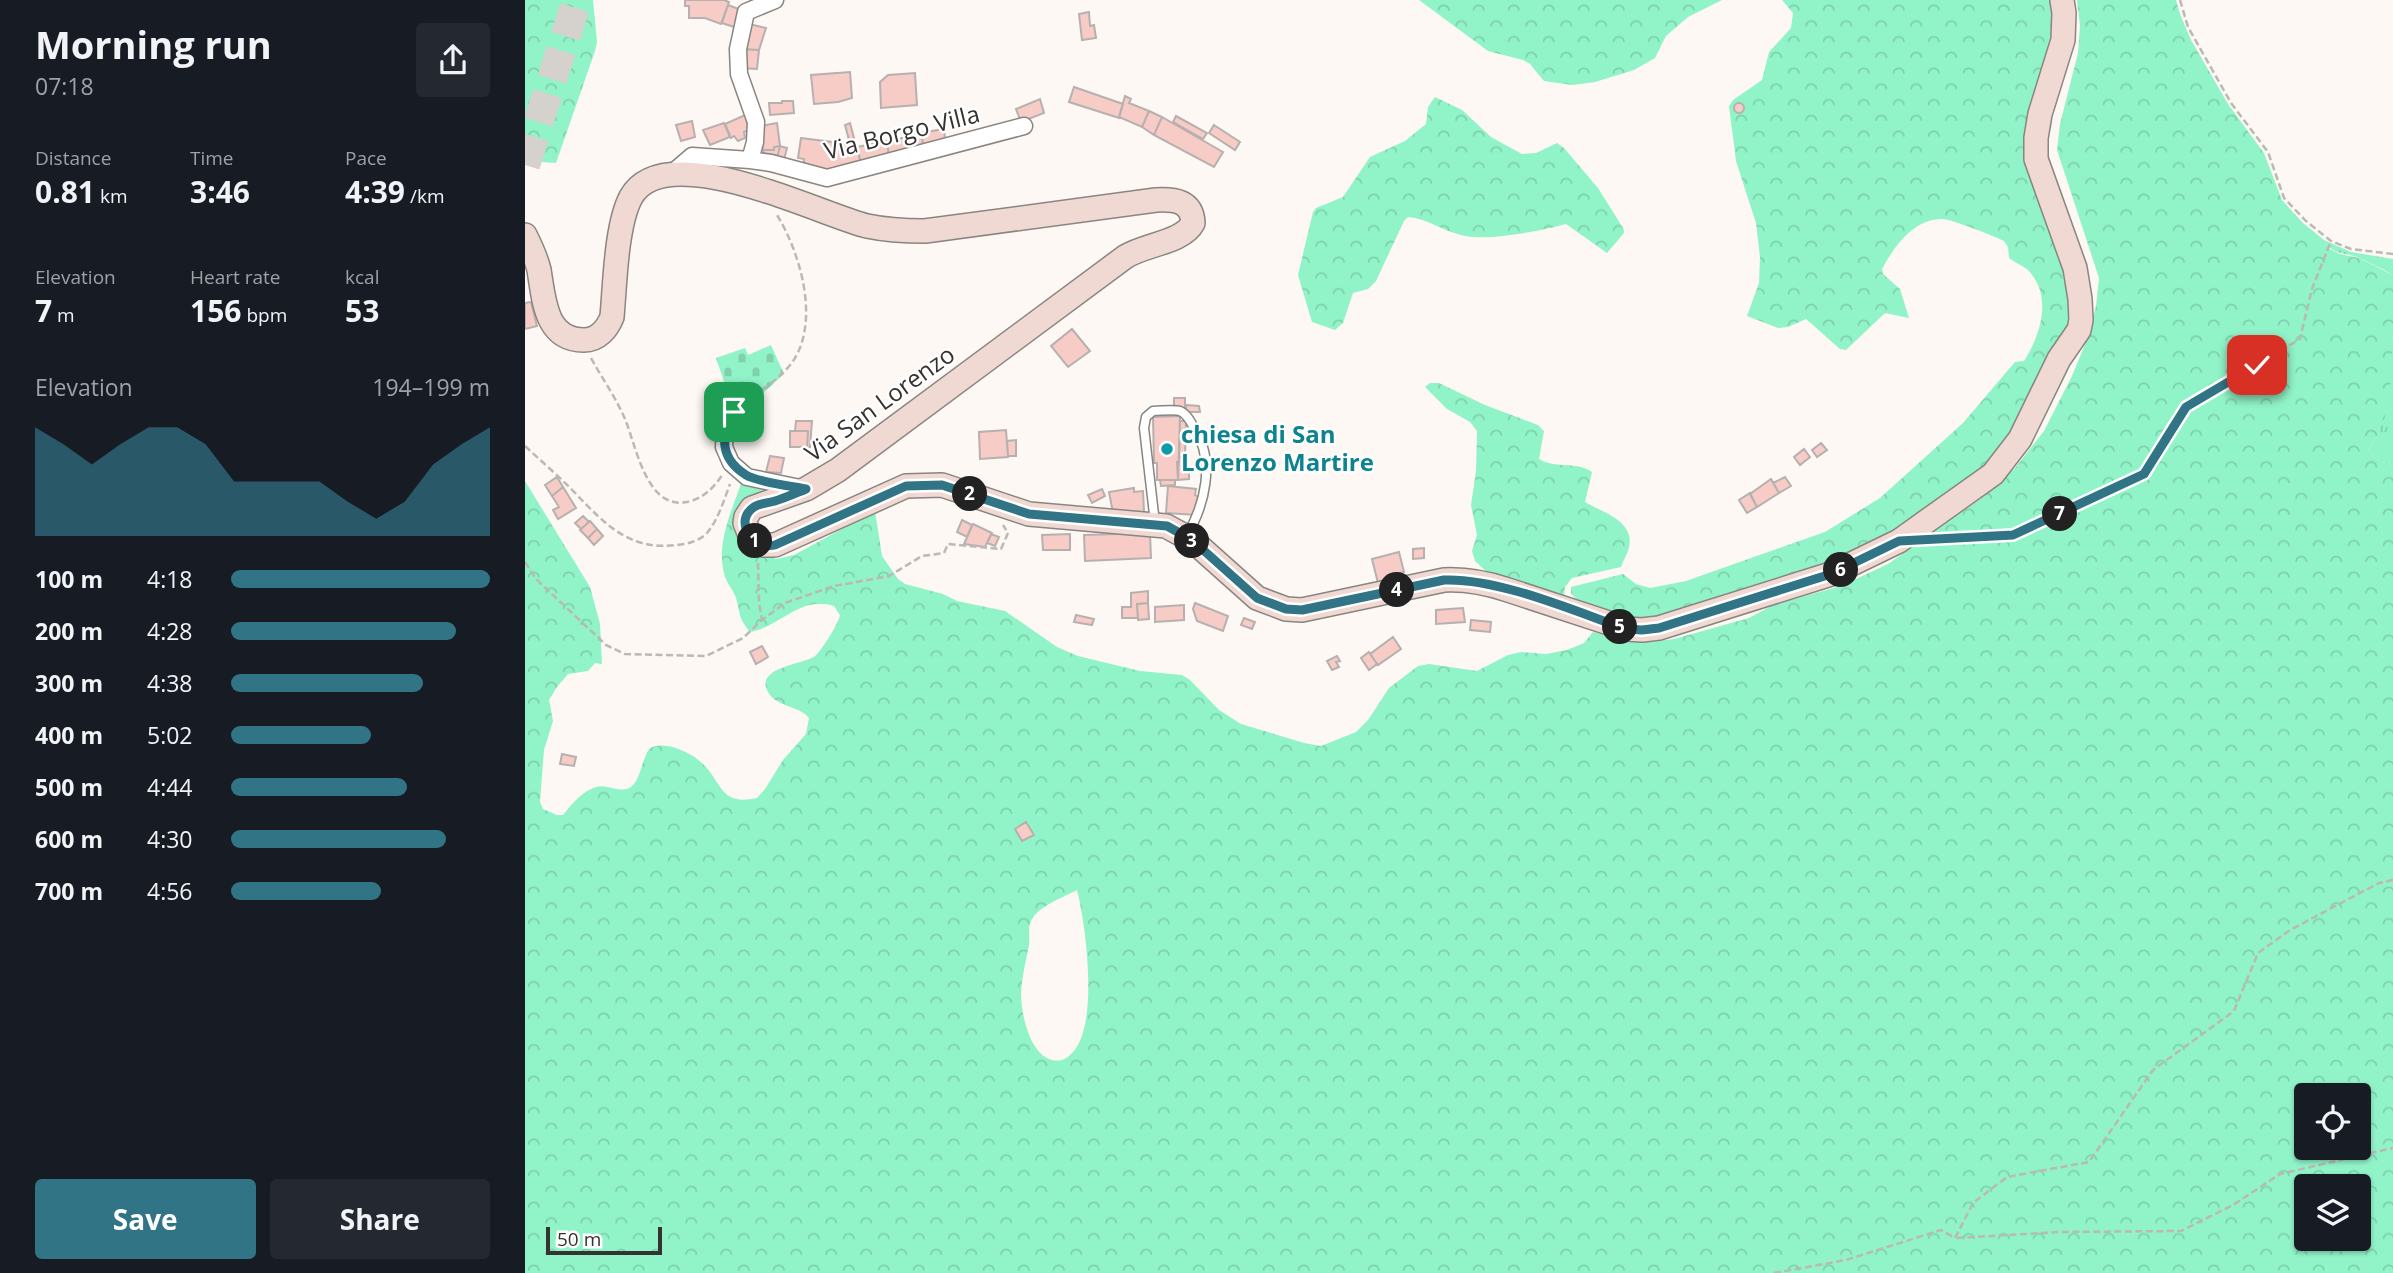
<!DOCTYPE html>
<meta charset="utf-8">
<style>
:root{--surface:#171b24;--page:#242831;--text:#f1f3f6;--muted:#9ea1a6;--accent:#317485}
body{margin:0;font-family:"Open Sans",sans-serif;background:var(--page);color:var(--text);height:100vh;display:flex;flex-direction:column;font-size:26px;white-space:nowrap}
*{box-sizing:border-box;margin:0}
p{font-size:23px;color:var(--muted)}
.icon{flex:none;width:38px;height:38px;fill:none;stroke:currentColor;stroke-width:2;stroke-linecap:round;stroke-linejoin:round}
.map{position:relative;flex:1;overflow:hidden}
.drawer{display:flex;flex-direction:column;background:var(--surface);width:525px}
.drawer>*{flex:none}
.fabs{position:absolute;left:1769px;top:1083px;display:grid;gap:14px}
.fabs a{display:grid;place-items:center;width:77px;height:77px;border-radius:7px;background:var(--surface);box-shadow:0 2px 5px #0004;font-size:35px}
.scale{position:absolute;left:21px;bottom:18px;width:116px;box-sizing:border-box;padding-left:7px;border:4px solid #343331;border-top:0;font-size:19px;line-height:24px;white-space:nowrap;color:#343331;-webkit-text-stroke:5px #fff;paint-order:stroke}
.pin{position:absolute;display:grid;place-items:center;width:60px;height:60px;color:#fff;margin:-30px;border-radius:14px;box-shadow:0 4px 10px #0006}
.km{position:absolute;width:35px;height:35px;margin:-18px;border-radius:50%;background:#222;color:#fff;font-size:19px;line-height:35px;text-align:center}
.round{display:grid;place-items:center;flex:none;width:74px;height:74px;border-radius:7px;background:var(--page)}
.headline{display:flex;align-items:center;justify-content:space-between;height:119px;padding:0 35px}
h1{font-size:38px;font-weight:700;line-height:52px}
.stats{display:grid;grid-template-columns:repeat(3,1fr);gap:10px;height:119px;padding:7px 35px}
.stats div{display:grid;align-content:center}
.stats b{font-size:30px;font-weight:700}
.stats small{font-size:19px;font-weight:400}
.stats p{font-size:19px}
.chart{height:196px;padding:14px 35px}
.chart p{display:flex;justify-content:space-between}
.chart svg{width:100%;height:126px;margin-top:7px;fill:var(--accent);opacity:.7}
.cta{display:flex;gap:14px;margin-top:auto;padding:14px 35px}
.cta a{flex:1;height:80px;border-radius:7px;background:var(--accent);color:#fff;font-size:28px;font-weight:700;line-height:80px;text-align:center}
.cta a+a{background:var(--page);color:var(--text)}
ul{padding:0 35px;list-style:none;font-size:23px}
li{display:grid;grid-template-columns:112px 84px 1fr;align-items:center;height:52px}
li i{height:18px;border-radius:9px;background:var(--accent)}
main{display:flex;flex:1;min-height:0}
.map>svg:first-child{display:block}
.grass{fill:url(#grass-tufts)}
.forest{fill:url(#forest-crowns);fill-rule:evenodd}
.cemetery{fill:url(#cemetery-stones)}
.building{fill:#f7ccc6;stroke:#b7b0ae;stroke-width:2}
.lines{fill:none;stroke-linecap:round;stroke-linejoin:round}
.highway-tunnel{stroke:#d5d1cc;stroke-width:30;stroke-dasharray:30 15;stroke-linecap:butt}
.lane-casing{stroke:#898580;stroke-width:11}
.street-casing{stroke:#898580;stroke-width:19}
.secondary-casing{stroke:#898580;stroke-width:26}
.path{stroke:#bcb8b4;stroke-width:2.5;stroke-dasharray:7 3.5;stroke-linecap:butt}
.lane{stroke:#fff;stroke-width:8}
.street{stroke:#fff;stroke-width:16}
.secondary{stroke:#f0d9d2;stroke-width:23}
.route-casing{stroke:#fff;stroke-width:14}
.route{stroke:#317485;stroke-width:9}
.culture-dot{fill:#0f9aa8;stroke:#fff;stroke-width:2.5}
.labels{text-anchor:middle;stroke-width:5;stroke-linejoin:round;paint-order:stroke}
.street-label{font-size:24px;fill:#343331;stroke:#fff}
.culture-label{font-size:24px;font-weight:bold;fill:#0d838f;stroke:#fff;text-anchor:start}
</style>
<main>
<section class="drawer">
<div class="headline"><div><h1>Morning run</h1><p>07:18</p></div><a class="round"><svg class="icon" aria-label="share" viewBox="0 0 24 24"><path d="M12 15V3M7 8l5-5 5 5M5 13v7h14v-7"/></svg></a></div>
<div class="stats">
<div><p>Distance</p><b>0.81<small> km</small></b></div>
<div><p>Time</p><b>3:46</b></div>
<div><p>Pace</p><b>4:39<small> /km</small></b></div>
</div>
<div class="stats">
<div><p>Elevation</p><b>7<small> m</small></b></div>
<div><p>Heart rate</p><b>156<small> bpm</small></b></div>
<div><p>kcal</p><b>53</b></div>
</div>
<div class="chart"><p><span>Elevation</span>194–199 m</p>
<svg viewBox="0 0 160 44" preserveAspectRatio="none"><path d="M0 44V6L10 12L20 19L30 12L40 6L50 6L60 12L70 25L80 25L90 25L100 25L110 32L120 38L130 32L140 19L150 12L160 6V44z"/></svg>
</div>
<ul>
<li><b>100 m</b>4:18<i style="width:100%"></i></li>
<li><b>200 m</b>4:28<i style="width:87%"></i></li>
<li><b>300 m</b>4:38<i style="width:74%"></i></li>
<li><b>400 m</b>5:02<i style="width:54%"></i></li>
<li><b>500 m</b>4:44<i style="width:68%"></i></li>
<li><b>600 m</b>4:30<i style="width:83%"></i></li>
<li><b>700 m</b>4:56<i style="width:58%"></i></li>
</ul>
<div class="cta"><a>Save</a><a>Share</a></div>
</section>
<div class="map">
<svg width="1868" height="1273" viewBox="0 0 1868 1273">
<defs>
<pattern id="grass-tufts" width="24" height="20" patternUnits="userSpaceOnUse" patternTransform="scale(1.75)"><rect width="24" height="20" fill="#91f3c8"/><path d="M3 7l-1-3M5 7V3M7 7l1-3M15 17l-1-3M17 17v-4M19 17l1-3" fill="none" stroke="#7ed1ac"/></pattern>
<pattern id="forest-crowns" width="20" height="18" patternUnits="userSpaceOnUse" patternTransform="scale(1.75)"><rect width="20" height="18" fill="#91f3c8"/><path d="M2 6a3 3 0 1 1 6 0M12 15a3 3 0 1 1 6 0" fill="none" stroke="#7ed1ac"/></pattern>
<pattern id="cemetery-stones" width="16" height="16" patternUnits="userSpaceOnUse" patternTransform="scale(1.75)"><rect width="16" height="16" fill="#91f3c8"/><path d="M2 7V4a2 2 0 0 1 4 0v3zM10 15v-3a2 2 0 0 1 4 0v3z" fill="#7ed1ac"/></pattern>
</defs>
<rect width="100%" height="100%" fill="#fdf8f3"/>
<path class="grass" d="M1799,240L1826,252L1868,259V275C1857,268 1844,263 1832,257C1818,252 1807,255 1799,240Z
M1868,335V465L1849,458L1843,449L1853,435Z"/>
<path class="forest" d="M0,0H68L72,42L70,51L31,163L16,162L0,165Z
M894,0H1197L1163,17L1141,36L1130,58L1109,70L1070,82L1047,85L1019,81L1005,64L998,60L963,51Z
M1257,0H1539L1520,152L1562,279L1509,424L1393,530L1125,630L1056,603L1046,594V587L1098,574L1111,584L1125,588L1161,581L1300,532L1355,498L1438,423L1490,362L1499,361C1516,334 1528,296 1503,270C1497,265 1490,263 1484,258L1483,247L1479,241C1469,236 1426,219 1417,219C1388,219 1369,247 1357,269L1358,274L1375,289L1384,318L1360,313L1321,350L1315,349L1281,319L1263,327L1253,328L1222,316L1234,283L1235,257L1231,223L1211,161L1204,106L1208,100L1237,80L1244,52L1266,28L1268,13Z
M1552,0H1651L1655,14L1666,40L1703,104L1739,153L1757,200L1778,223L1799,240L1805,249L1815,254L1834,258L1868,275V335L1864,406L1853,435L1843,449L1849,458L1868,465V1273H0V481L65,587L75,624L77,664L70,663L63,671L43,674L32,687L24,700L28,721L19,750L15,802L18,809L32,815H38C48,803 56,792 71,787C83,783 98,796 108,785C116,776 117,760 124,749C139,739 168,753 180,766C197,784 196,806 232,798L240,789L258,760L281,734L284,718C274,705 252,708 243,692C229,668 277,664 289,657C296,652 313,624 315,615L309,606C275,595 255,627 225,632C212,616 216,614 211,598C208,589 201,583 199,573C191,541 208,508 218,478L257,484L227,508L235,553L251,559L269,555L350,511L357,556L373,579L380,584L418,594L432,601L480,611L532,647L553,656L615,671L657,675L665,680L694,710L716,724L779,743L796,746L831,732L843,720L864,688L893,666L904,664L952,671L983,655L996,652L1021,654L1042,650L1059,643L1068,632L1098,640L1126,642L1149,639L1224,618L1248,605L1316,586L1363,564L1457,498L1490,468L1519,431L1547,376L1563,337L1571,306L1574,278L1532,150L1535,124L1553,53L1555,26ZM552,890C561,925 574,1024 548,1052C542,1059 534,1063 524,1059C504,1051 496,1013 496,993C497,977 501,960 504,945C505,936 502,927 507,919C516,905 537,898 552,890ZM1782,1096H1834V1148H1782ZM1782,1186H1834V1239H1782Z
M910,97L937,110L966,137L997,154L1011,153L1032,143L1039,148L1073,188L1098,228L1099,233L1082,253L1041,224C1016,231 960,242 936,235C918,231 901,218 883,217L879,221L851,281L843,289L828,293L818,323L810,330L787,322L773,275L788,212L791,208L818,197L845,157L880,141L901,124L903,107Z
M905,383H914L960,405L1013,425L1019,431L1014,459C1030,469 1052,461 1067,472L1060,502C1078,513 1113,521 1103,551C1101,556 1098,561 1096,567L1047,578L1040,587L1039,598L964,574L950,561L947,551L952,535L946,505L951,471L952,431L945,422L922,409L900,387Z"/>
<path class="cemetery" d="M246,345L259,374L237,394L235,390L218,403L213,396L205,399L191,358L220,348L223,355Z"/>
<path class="building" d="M160,0H199L204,2L196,24L180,18H164V6H160Z
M203,5L219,11L212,28L197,23Z
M564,12L565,26L569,25L571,38L557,40L554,14Z
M224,24L241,28L234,50L218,49Z
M216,49L234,50L232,69L216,68Z
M325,72L327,98L313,102L289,104L286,75Z
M390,73L392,105L356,108L355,82L363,75Z
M549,87L598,104L594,118L544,102Z
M600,96L606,99L604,103L624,111L617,127L594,117Z
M515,99L519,113L496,122L491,109Z
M257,101H268L269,113L245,115L244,103H257Z
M1209 108a5 5 0 1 1 10 0a5 5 0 1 1-10 0Z
M438,108L441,120L427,124L425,112Z
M624,111L637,117L629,135L617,127Z
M220,115L227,129L219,132L220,138L213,141L209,136L206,138L200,124Z
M651,116L682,133L678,139L648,122Z
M637,117L698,152L689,167L629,135Z
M167,121L170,137L156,141L151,125Z
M199,123L205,137L185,145L178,130Z
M252,123L255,146L249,147V150H238L235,126Z
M325,123L329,138L324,140L320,125Z
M689,125L715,142L710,150L684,133Z
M419,129L420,139L398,145L397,134L395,133Z
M397,134L398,149L364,157L362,141Z
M276,138L307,142V147L320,144L321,151L332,147L336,165L302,171L278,168L279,159L273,158Z
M362,141L364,157L336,163L332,147Z
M255,146L251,162L239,158L238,150H249V147Z
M255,146L262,148L258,164L251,162Z
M6,302L12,326L0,329V303Z
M547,329L565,351L543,367L526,346Z
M649,398H660V408H649Z
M661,405L674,406L675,412H661Z
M655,416L653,480H632V463H629L628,417Z
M271,421H287L285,447H282L283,431H270Z
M655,421H661L660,457H654Z
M481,430L483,457L455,459L454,432Z
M265,431H283L282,447H265Z
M491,440V456H483L482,441Z
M1296,443L1302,450L1292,457L1287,450Z
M1279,449L1285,457L1275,465L1269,457Z
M245,456L259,458L256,473L241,472Z
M654,457H660V473H664V479L653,480L652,462H654Z
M32,477L38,487L27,496L20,485Z
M1260,477L1266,486L1254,493L1248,483Z
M1246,479L1254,493L1232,507L1225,494Z
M635,480H650V485L636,486Z
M643,486L671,489L670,495L675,498L672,515L641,513Z
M38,487L51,508L33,519L28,510L34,507L27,496Z
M609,488V492L618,491L619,512L601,515L588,513L584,492Z
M577,489L580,496L567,503L563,495Z
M1225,493L1232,507L1222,513L1214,500Z
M58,516L64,522L56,529L50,523Z
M437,520L447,525L442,537L432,532Z
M65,521L72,529L63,538L55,530Z
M448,524L467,533L460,547L439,544Z
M72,529L78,536L69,545L63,538Z
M625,533L626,558L560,561L559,535Z
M466,534L474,537L470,546L462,543Z
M545,534V550H518L517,535Z
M899,548V558L888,559V549Z
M874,552L879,572L865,575L866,580L853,583L847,559Z
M623,591V603L612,604L613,618H597V607H606V593Z
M623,603L624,619L613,620L612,604Z
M670,603L703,616L698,631L672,621L668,609Z
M659,605V620L630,622V607Z
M938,608L940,622L911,624V610Z
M551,615L569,619L567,625L549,622Z
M719,618L730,622L727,629L716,625Z
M946,620L966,622L965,632L945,630Z
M868,637L876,649L853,665L845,654Z
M237,646L243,657L231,664L225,652Z
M844,652L852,664L844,670L836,658Z
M812,656L815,661L811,662L814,667L807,670L802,661Z
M37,754L51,757L49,766L35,764Z
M501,822L509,835L497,841L490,829Z"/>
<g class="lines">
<path class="highway-tunnel" d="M0,165L52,0"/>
<g class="lane-casing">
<path id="lane" d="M630,523L619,428L621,417L628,411C636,411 648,409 655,411C662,414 666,422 669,428C691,461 680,505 661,537"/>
</g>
<g class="street-casing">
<path id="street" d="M225,160L246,163L302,178L499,126
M145,175L167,156L225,160L230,142L231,122L214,74L213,49L221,12L250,0
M209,413L200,427L199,447L206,463L222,477L280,489"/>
</g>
<g class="secondary-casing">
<path id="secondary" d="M0,235C6,247 11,257 14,270C19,299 20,340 59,340C73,340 82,329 87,317C90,284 91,225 106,197C140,136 294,214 342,226C361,230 380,231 400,231L631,200C650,199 667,201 668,223C657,243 620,244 600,257L313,470L281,489L227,508L221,517L220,523L226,538L239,545H250L381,486L417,485L504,514L641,526L667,540L732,598L761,609L777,610L919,580C941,579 962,583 983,590L1102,629L1117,630L1134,628L1306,574L1374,541L1468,474L1495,439L1534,359L1554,330L1556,320L1555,299L1550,268L1511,159V138L1515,114L1538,40L1539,13L1537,0"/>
</g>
<path class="path" d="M1655,0L1663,27L1706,103L1743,152L1759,198L1781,221L1806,241L1826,249L1868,254
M66,358C77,378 91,398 100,419C112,448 122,514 166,501C180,497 190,486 198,474
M220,402C236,390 253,380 266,364C296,324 276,254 252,215
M0,446C17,462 35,477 51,494C81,525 105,551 152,545C162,544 175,541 182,533C193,520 199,500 205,484
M1412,539L1488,535L1619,474L1661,407L1775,339L1787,289L1806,241
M0,562L11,579L81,645L100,654L181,656L218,638L237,620L260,603L309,586L364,576L397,556L419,553L423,544L476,549L483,533L478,525
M233,563L234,603L237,620
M1432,1238L1534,1232L1656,1231L1708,1205L1755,1174L1868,1148
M1249,1273L1321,1260L1416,1230L1430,1238L1448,1203L1482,1177L1564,1162L1628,1070L1709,1011L1733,953L1765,930L1854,883L1868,880"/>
<use href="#lane" class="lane"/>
<use href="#street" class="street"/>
<use href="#secondary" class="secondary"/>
</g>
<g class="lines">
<g class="route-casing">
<path id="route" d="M209,412C195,436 195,459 221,475C232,482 267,486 281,489C271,493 260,498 250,501C243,503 235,503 229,507C207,522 230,550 250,545L381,486L417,485L504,514L642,526L667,540L732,598L761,609L777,610L919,580C974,578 1049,611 1101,629L1117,630L1134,628L1306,574L1374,541L1488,535L1619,474L1661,407L1732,365"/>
</g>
<use href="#route" class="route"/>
</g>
<circle class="culture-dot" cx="642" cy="449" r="7"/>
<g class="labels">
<g class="street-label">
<text transform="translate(377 133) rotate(-14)" y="8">Via Borgo Villa</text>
<text transform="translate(355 404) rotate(-36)" y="8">Via San Lorenzo</text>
</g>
<g class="culture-label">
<text x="656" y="443">chiesa di San<tspan x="656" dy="28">Lorenzo Martire</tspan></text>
</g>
</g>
</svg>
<div class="fabs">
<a><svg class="icon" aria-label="locate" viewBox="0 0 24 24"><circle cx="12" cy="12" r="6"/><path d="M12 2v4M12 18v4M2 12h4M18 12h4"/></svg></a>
<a><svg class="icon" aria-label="layers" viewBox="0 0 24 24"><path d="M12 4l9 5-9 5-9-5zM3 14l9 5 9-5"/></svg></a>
</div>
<div class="scale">50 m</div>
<div class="pin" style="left:209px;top:412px;background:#1e9e55"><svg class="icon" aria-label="arrive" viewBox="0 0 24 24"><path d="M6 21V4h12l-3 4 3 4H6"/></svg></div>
<div class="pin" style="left:1732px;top:365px;background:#d93025"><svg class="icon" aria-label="check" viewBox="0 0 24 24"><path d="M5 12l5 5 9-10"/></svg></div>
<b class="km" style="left:230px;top:541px">1</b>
<b class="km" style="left:445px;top:494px">2</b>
<b class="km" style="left:667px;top:541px">3</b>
<b class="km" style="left:872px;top:590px">4</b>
<b class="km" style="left:1095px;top:627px">5</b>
<b class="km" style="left:1316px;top:570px">6</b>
<b class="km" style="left:1535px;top:514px">7</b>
</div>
</main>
